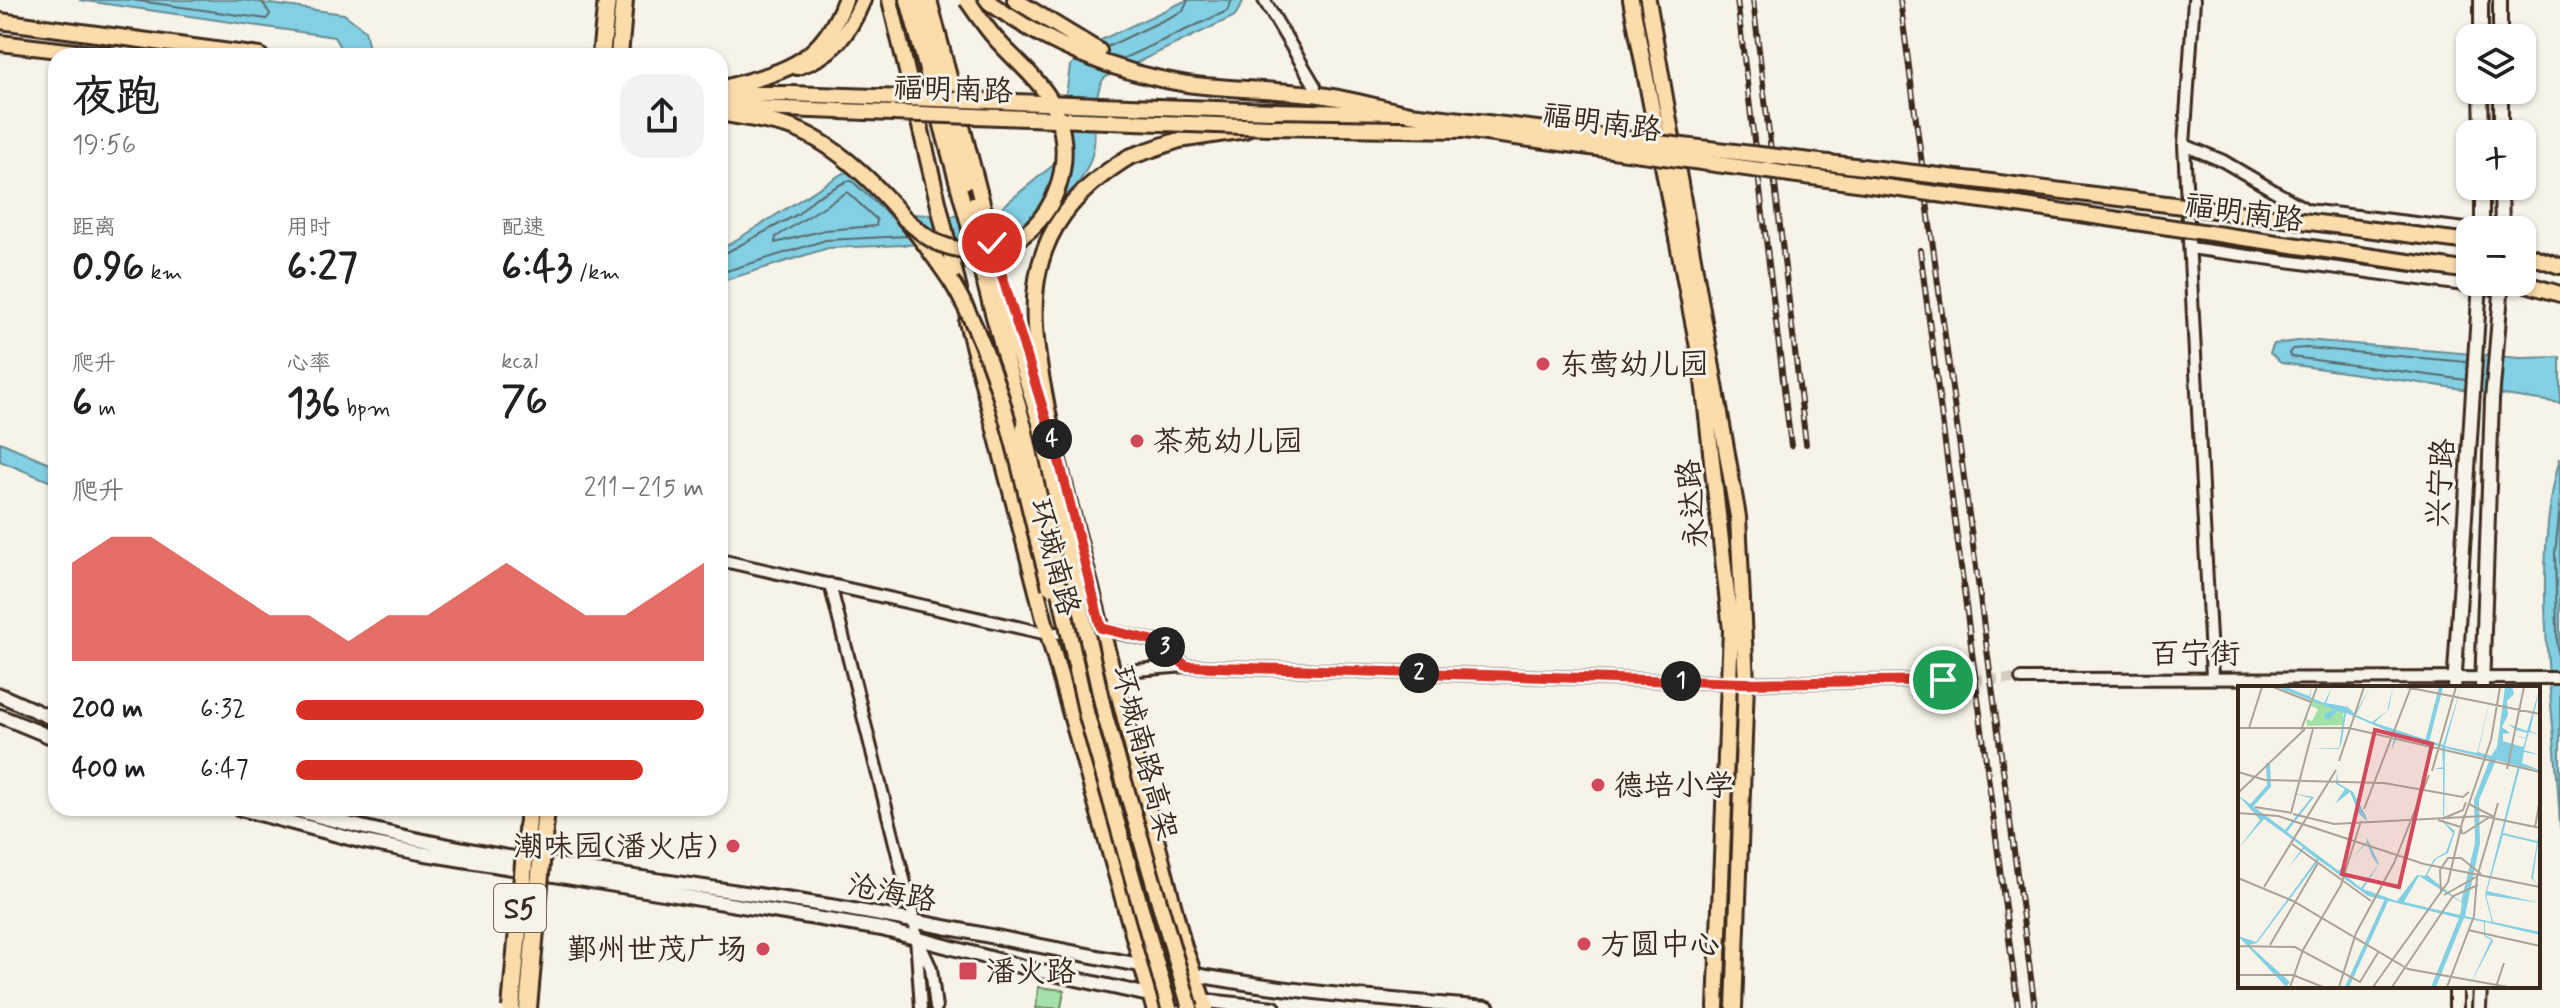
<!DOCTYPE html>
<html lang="zh">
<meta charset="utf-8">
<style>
:root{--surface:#fff;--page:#f2f2f2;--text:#202124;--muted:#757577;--accent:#d93025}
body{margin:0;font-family:Mynerve,"LXGW WenKai TC",sans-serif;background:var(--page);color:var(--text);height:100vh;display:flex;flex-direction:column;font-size:30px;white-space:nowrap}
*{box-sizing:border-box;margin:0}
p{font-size:26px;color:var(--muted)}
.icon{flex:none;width:44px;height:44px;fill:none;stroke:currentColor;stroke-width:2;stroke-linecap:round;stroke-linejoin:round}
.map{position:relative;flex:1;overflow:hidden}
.sheet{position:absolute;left:48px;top:48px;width:680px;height:768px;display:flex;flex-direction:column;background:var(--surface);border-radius:24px;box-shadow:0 2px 6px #0004}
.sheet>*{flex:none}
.tools{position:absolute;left:2456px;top:24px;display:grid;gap:16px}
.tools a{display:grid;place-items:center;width:80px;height:80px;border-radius:16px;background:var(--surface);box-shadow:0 2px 6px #0004;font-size:40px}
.pin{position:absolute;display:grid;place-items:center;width:68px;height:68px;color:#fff;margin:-34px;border:4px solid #fff;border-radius:50%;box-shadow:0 2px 8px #0007}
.km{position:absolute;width:40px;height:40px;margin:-20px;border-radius:50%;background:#222;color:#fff;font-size:22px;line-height:40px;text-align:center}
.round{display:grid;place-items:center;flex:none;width:84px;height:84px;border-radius:24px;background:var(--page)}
.overview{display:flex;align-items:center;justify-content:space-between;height:136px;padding:0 24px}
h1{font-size:44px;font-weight:700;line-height:60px}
.stats{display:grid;grid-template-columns:repeat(3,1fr);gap:12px;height:136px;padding:8px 24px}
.stats div{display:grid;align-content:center}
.stats b{font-size:40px;font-weight:700}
.stats small{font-size:22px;font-weight:400}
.stats p{font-size:22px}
.chart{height:224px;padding:16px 24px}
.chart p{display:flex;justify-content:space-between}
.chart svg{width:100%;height:144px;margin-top:8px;fill:var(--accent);opacity:.7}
ul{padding:0 24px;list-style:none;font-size:26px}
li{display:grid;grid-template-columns:128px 96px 1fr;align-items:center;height:60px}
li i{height:20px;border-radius:10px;background:var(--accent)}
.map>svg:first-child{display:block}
.green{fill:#a4e1a8;stroke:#708663;stroke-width:2}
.water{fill:#83cfe3;stroke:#668d94;stroke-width:2}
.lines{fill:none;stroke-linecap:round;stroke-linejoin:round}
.shore{stroke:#586c6d;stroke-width:2}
.tertiary-tunnel{stroke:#d1cbc0;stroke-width:10;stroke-dasharray:10 5;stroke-linecap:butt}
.tertiary-casing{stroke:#3b2a1e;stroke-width:16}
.secondary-casing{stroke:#3b2a1e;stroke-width:18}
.primary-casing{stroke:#3b2a1e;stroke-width:20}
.trunk-casing{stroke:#3b2a1e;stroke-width:20}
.motorway-casing{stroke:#3b2a1e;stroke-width:22}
.tertiary{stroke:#f7f3e8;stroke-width:10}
.secondary{stroke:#f7f3e8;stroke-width:12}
.primary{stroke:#fddcac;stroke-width:14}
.trunk{stroke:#fddcac;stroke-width:14}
.motorway{stroke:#fddcac;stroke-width:16}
.rail-casing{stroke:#3b2a1e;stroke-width:6}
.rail{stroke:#f7f3e8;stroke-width:3;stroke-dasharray:9;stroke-linecap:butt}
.primary-bridge-casing{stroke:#3b2a1e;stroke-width:20;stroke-linecap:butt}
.trunk-bridge-casing{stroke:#3b2a1e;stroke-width:20;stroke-linecap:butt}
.motorway-bridge-casing{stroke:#3b2a1e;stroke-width:22;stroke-linecap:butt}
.primary-bridge{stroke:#fddcac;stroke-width:14}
.trunk-bridge{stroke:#fddcac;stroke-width:14}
.motorway-bridge{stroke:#fddcac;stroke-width:16}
.route-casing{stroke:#fff;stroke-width:16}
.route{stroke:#d93025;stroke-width:10}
.poi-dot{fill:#d1495b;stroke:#f7f3e8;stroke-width:3}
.labels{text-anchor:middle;stroke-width:6;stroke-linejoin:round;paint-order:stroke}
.shield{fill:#f7f3e8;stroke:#73665b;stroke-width:2}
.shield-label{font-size:28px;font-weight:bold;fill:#3b2a1e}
.street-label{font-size:30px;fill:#3b2a1e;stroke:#f7f3e8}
.poi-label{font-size:30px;fill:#3b2a1e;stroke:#f7f3e8;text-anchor:start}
.inset-river{fill:none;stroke:#83cfe3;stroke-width:4}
.inset-road{fill:none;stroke:#aca397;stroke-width:2}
.view{fill:#d1495b;fill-opacity:0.15;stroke:#d1495b;stroke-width:4}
.inset-edge{fill:none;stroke:#3b2a1e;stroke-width:4}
</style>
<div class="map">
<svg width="2560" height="1008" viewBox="0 0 2560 1008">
<rect width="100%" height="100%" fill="#f7f3e8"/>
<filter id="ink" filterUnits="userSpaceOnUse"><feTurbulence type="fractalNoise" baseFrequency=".0125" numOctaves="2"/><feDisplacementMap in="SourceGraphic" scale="16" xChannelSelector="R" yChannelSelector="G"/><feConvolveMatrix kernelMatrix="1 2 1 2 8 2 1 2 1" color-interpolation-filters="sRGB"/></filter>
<g filter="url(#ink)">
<path class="green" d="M1038,987L1064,990L1061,1008H1036Z"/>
<path class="water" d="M79,0H242L344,14L365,30L369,49H341L334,37Z
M1187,0H1244L1235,16L1104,78C1092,97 1096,123 1094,145C1088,195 1026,232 981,242L828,248L720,282V250L843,173L854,171L909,214L956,216L1002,207L1057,162L1070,66L1092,44Z
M2306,340L2520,358L2560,357V403L2281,363L2270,353L2274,344Z
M0,442L56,466V484L0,461Z
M2560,458V828C2556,711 2528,573 2560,458Z"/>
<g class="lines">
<path class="shore" d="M132,0L267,19L270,14L261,0
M1107,47L1183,11L1188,0
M1122,59L1227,11L1232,0
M847,192L877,220L876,226L825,230L775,243L776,237Z
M720,256L798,214L815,198L847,181H852L890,216
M720,273L826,240L907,236
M2466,380L2292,357L2289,353L2292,349L2307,348L2467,362
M2558,671L2555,553L2560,507"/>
<path class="tertiary-tunnel" d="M1943,680L2021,679"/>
<g class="tertiary-casing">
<path id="tertiary" d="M1264,0L1315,86
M2194,0L2184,145L2212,676
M2184,145L2223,161L2307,210L2474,230
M2190,248L2501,290
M720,560L1048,634L1074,631
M830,584L915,923L921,1008
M1097,628L1159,642L1186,666
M1112,672L1186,666L1746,683L1943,680
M2021,679L2560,678
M918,940L931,968L936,1008"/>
</g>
<g class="secondary-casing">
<path id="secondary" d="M2481,0V38
M2500,0V38
M2481,90L2482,134
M2501,90V134
M2482,186V230
M2501,186L2502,230
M2454,688L2480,282
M2482,688L2492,400L2502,282
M0,695L56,720
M0,716L56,739
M237,808L360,841L420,853L882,929L1031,969L1149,995L1274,1008
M289,808C465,859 650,877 830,906C967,929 1102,961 1239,982C1322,995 1405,1001 1488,1008
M2456,986V1008
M2479,1008L2480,986"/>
</g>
<g class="primary-casing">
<path id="primary" d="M890,0L959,290
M929,0L994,249
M1631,0L1701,363L1731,630L1716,1008
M1648,0L1738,517L1746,683L1734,1008
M0,21L260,56
M0,43L109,56
M720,94H790
M720,107L786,109
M1273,111L1393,114
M2522,253L2560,266
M2519,282L2560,294
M967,322L1047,630L1154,1008
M1053,441L1184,947L1206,1008"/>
</g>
<g class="trunk-casing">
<path id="trunk" d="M908,0L1024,427
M920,0L967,181
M986,0C1044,43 1115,73 1187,84C1231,90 1276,89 1320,95C1350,99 1380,108 1410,114
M1015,0L1099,51
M797,67C833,55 848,35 863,0
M720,89C781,72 821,66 845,0
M720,113C743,118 770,120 793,128C856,152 914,226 951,281
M1129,157L1179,140L1245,130
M973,205L1040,423"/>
</g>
<g class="motorway-casing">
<path id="motorway" d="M601,56L607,0
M619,56L624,0"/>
</g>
<use href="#tertiary" class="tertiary"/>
<use href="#secondary" class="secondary"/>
<use href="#primary" class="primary"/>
<use href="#trunk" class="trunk"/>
<use href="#motorway" class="motorway"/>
<g class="rail-casing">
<path id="rail" d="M1737,0L1791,446
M1753,0L1806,444
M1900,0L2035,1008
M1920,250L2018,1008"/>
</g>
<use href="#rail" class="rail"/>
<g class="primary-bridge-casing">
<path id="primary-bridge" d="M790,94L1273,111
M786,109L1269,127L1464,130L2004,203L2470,271
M1410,114L1983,181L2470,242"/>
</g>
<g class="trunk-bridge-casing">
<path id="trunk-bridge" d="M903,217C914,226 925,238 938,243C1021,277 1085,192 1057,114C1047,85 1016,62 996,39C985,27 976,13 967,0
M951,281C1006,372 1021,485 1050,587
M1040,423L1105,716L1190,1008
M1024,427L1087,716L1169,1008
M1056,452C1031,329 1003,234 1129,157"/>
</g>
<g class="motorway-bridge-casing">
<path id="motorway-bridge" d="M511,1008L529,808
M528,1008L546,808"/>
</g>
<use href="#primary-bridge" class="primary-bridge"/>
<use href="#trunk-bridge" class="trunk-bridge"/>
<use href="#motorway-bridge" class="motorway-bridge"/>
</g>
</g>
<g class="lines" filter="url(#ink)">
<g class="route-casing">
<path id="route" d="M992,243L1060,464L1101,628L1159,642L1186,666L1746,683L1943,680"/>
</g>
<use href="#route" class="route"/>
</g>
<g class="poi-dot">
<circle cx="1543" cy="364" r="8"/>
<circle cx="1137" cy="441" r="8"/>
<circle cx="1598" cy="785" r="8"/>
<circle cx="733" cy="846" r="8"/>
<circle cx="1584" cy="944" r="8"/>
<circle cx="763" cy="949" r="8"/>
<rect x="958" y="961" width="20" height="20" rx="4"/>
</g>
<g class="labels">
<rect class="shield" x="494" y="884" width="52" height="48" rx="6"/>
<g class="shield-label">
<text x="520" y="918">S5</text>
</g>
<g class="street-label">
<text transform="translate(953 89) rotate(2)" y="10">福明南路</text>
<text transform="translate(1602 122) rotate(8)" y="10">福明南路</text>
<text transform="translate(2244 212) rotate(8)" y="10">福明南路</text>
<text transform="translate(2440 483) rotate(-86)" y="10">兴宁路</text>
<text transform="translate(1692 504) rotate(-96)" y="10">永达路</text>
<text transform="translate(1055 557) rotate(75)" y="10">环城南路</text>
<text x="2195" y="663">百宁街</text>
<text transform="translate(1145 753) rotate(75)" y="10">环城南路高架</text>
<text transform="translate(892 892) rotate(11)" y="10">沧海路</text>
</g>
<g class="poi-label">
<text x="1559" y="374">东莺幼儿园</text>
<text x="1153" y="451">茶苑幼儿园</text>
<text x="1614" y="795">德培小学</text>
<text x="717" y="856" text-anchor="end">潮味园(潘火店)</text>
<text x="1600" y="954">方圆中心</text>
<text x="747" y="959" text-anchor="end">鄞州世茂广场</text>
<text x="986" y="981">潘火路</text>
</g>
</g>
<g transform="translate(2238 686)">
<rect width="302" height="302" fill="#f7f3e8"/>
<path d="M75,14L105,26V39L69,40L68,33L74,35L80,23L73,20Z" fill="#a4e1a8"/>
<path d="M39,1H48L71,10L74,1L72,11L86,17L94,1L88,17L110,21L117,28L132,1L118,29L134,36L149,25L155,1L151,22L148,26L137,36V37L205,59L223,1L207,60L239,67L255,1L240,66L253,70L259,61L267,1H274L276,8L269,15L270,29L264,41L272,47L265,48V55L285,61L288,53L276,49L288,52L289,47L278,44L270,38L289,45L302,1L292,45L302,49L291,46L286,64L302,69L286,66L284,77L302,84L282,81L265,147L299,155L302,141L295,193L302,201L293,192L299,157L265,149L249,205L302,217L248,209L255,236L302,246V249L247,236V249L254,253L255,255L231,301L253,254L246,250V236L226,232L198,301H193L221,232L130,210L81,174L19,257L11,259L52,296L48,301L0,250L18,256L79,173L66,163L50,182L65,161L26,133L0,163L22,134L0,109L47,144L73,112L53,107L76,111L49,146L101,185L112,168L103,186L123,202L140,179L134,170L129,157L115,171L129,155V135L121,128L112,106L97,118L107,103L98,98L99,86L100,97L115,106L129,132V152L141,178L125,203L159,215L179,189L187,190L196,173L208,166L215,147L205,136V83H196L205,81L204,61L160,49L153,65L157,48L108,27L104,55L101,63L70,62H101L106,27L99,25L92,33L87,34L86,28L97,24ZM207,62L252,73L236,114L237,157L223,216L189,189L198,173L210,167L217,145L206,136ZM258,74L280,80L247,209L254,236L227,230L242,157L241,114ZM181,190L224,217L222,229L166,216Z" fill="#83cfe3" fill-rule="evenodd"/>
<path class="inset-river" d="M189,56L203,1M13,120L31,100L30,77M109,301L149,213"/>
<path class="inset-road" d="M35,1L73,16M168,1L302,28M0,42H111L302,86M11,42L24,1M63,44L79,1M101,75L126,1M269,83L286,1M194,85L218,1M0,86L27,94L146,97L225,111L231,106M0,107L67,43M231,118L256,131L260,117M17,121L54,127M126,123L173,1M0,127L40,130L186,178L302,201M53,127L75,43M55,128L96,138L245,130L302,142M206,132L225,124L228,116M200,134L223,141L224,148M225,135L253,54L262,1M297,142L302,112M225,148L250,132M54,158L133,215M0,192L55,215L170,283L270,301M26,201L98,84M203,207L202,184L210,172H223L243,188M206,209L238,191M0,218V262M230,244L302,260M32,259L80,177M0,260L57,261L122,296L141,265M0,289H55L85,301M52,301L65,264L103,199L123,135M101,301L118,247L156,177L191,89M135,301L210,196L226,129M154,301L215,210L240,199M209,301L236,230L239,191L256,133M258,301L266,277"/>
<path class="view" d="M137,44L194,58L161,201L104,188Z"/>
<rect width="302" height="302" class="inset-edge"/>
</g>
</svg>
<div class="tools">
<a><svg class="icon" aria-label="layers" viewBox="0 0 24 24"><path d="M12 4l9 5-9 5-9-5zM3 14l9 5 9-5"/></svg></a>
<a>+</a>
<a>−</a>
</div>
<div class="pin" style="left:1943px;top:680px;background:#1e9e55"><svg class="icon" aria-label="arrive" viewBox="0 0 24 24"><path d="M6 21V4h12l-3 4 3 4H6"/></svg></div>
<div class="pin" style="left:992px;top:243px;background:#d93025"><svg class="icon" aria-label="check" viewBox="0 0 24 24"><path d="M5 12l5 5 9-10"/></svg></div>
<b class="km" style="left:1681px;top:681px">1</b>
<b class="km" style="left:1419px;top:673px">2</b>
<b class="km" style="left:1165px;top:647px">3</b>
<b class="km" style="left:1052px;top:439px">4</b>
<section class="sheet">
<div class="overview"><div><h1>夜跑</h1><p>19:56</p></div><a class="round"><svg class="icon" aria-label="share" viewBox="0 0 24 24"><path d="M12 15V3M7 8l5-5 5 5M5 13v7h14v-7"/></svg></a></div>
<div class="stats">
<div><p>距离</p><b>0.96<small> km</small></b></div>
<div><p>用时</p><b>6:27</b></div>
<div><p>配速</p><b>6:43<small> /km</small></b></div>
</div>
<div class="stats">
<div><p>爬升</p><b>6<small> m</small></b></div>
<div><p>心率</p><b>136<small> bpm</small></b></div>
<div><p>kcal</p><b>76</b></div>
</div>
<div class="chart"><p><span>爬升</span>211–215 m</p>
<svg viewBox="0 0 160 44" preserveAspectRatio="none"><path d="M0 44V14L10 6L20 6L30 14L40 22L50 30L60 30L70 38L80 30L90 30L100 22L110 14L120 22L130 30L140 30L150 22L160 14V44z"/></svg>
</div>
<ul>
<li><b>200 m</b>6:32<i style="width:100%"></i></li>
<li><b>400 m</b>6:47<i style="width:85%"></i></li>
</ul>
</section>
</div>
